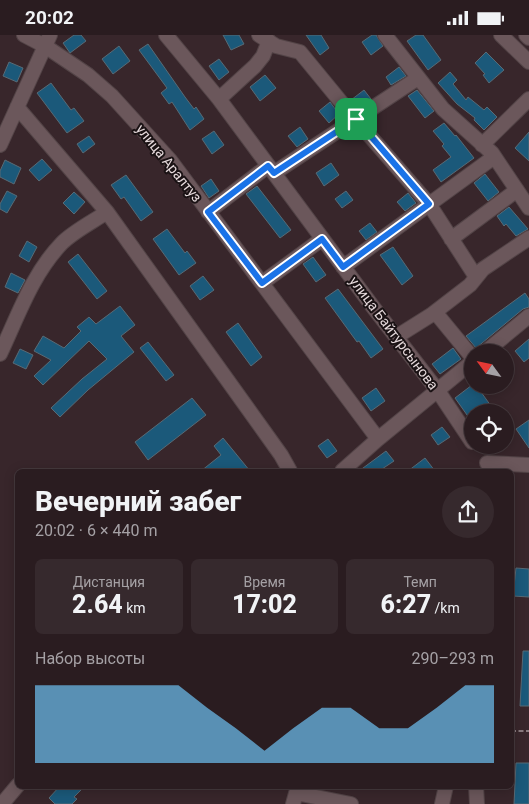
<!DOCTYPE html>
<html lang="ru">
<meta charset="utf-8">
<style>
:root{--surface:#2a1c20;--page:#36292d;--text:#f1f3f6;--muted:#a5a1a5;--line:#463a3e;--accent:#6ec2f3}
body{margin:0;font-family:Roboto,sans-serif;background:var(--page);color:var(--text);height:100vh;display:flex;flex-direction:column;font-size:19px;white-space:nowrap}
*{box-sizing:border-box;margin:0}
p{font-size:16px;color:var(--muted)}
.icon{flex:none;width:28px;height:28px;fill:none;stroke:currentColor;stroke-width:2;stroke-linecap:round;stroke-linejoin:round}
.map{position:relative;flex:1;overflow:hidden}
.side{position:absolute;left:15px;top:434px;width:499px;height:320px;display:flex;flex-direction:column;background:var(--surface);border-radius:8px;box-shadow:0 2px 12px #0003,0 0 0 1px var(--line)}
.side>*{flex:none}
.needle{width:32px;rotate:303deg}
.fabs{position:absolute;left:464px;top:309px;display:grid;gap:10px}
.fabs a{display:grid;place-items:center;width:50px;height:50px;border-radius:50%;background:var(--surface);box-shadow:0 2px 12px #0003,0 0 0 1px var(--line);font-size:25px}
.pin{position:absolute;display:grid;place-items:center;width:42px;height:42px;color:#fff;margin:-21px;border-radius:10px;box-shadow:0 2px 8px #0006}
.round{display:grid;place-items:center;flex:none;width:52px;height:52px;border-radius:26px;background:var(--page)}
.summary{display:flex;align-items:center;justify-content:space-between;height:85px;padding:0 20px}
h1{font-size:28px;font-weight:800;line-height:38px}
.stats{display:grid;grid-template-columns:repeat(3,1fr);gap:8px;height:85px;padding:5px 20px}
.stats div{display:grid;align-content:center;border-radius:8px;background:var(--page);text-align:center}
.stats b{font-size:25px;font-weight:800}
.stats small{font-size:14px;font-weight:400}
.stats p{font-size:14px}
.chart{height:140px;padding:10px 20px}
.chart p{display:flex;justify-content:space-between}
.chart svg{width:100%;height:90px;margin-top:5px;fill:var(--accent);opacity:.7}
.status{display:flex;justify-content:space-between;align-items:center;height:35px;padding:0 25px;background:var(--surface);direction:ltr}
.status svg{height:14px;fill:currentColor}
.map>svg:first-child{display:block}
.building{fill:#1b597a;stroke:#586a75}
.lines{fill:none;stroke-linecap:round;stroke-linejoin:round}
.minor-casing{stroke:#534447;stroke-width:16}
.path{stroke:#8a7b7f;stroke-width:2;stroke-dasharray:5 2.5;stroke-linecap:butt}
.minor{stroke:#6b575b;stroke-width:14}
.route-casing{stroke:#fff;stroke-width:10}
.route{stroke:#1a73e8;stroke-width:6}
.labels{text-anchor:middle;stroke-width:4;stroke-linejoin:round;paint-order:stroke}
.street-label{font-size:14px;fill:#e6dadc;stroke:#1a1214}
</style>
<div class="status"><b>20:02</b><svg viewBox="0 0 49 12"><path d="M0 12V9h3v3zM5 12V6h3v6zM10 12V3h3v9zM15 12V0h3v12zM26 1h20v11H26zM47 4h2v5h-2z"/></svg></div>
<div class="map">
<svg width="529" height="769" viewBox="0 0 529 769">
<rect width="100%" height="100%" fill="#38262b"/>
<path class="building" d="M74,0H81L86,6L70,18L63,8Z
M223,0H239L244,9L231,15Z
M306,0H321L329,13L320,20Z
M372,0H376L383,11L371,20L362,7Z
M416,0H423L441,25L428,35L407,6Z
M148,9L185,62L194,74L196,72L204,84L190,95L172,67L169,69L161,58L167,53L139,15Z
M119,11L130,26L113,39L102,24Z
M486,17L504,35L489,48L483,40L485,39L475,28Z
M219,24L229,37L219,45L209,31Z
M9,27L23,33L17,47L3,41Z
M399,32L406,41L391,50L386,42Z
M450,37L457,45L453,49L466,65L468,62L484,75L487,72L497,82L484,95L474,85L475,83L457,69L438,48Z
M265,40L276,53L260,66L250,52Z
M51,48L71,75L74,73L84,86L67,98L37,58Z
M364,55L371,64L357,73L351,65Z
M417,55L434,76L425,83L408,61Z
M330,67L339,79L329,88L319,76Z
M444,88L455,101L456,100L474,123L441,147L433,135L451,122L442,111L444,109L433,96Z
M300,92L308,104L297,112L288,101Z
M214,96L224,110L212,119L202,104Z
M529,97V126L515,113Z
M89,101L95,109L83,118L77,109Z
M42,124L52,135L39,146L29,135Z
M5,125L21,133L14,149L0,142V136Z
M331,128L339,140L324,151L316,138Z
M485,139L499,157L488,166L474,148Z
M126,140L153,177L141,186L124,162L121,164L111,150Z
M211,144L219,156L209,163L201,151Z
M257,151L291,195L280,203L246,159Z
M7,156L17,161L7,178L0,174V169Z
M346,156L353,165L342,173L335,164Z
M74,157L85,167L74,179L63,168Z
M408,158L416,168L405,176L397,167Z
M509,172L528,194L516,201L506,189L504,191L497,181Z
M370,188L377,197L366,205L359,196Z
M167,194L185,218L187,216L196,228L179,240L153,204Z
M27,206L37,212L29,227L19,221Z
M393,212L413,241L402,250L380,220Z
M78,219L107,256L97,264L68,227Z
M313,222L326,240L316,247L303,229Z
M11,238L25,245L18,258L5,252Z
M203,241L214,255L200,265L190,251Z
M338,254L383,314L371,323L359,306L357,307L325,263Z
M525,258L529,264V272L523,274L476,313L466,301Z
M120,271L135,290L121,301L134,317L88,355L60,382L51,373L82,344L107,324L89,306L43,350L34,341L51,325L34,316L43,301L64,313L81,296L77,292L89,282L96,289Z
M238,288L262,322L251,331L226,297Z
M529,304V323L524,327L515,316Z
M148,307L174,340L166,346L140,313Z
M453,313L461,324L440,339L432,329Z
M20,314L33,320L26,334L13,328Z
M472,350H476L496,378H472V387L455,363Z
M376,353L385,366L371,376L362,363Z
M192,363L206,380L148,425L135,407Z
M529,385V413L516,394Z
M442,392L450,402L438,410L431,400Z
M223,403L250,436H201L221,420L214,411Z
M328,404L337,416L327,423L318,411Z
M386,416L394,426L379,436H359Z
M425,423L435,436H408Z
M516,533L529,534V562L513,561Z
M523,616H529V671H520Z
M516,728H529V769H514Z
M60,751H85L74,762L77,764L72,769H55L49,763Z"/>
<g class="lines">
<g class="minor-casing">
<path id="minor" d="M24,0L45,11L88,40L112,61L170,125L378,404
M166,0L219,64L373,272L438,356L472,407
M259,0L276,11L300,17L355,84L429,169L476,242
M385,0L443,74L492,118L529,173
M501,0L529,27
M526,0L529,3
M219,64L255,31L263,21L269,6
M17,72L107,177L281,420L290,436
M0,110L50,0
M482,110L529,64
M274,138L418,43
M208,177L268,131
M451,204L517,155
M343,232L494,122
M262,248L322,204
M435,277L472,322
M396,302L431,280L470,250L483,234L529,203
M484,318L529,281
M0,319C18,281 32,239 62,208C74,196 94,186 107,177
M487,428L529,430
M342,436L378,404L472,327
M476,751L477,769
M2,769L18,750
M293,769L296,758L351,769
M442,769L446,751"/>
</g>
<path class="path" d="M511,696H529"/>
<use href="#minor" class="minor"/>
</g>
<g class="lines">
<g class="route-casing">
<path id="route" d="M356,84L429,169L343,232L322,204L262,248L208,177L268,131L274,138Z"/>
</g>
<use href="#route" class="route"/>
</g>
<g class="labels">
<g class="street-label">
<text transform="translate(169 128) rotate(51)" y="5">улица Аралтуз</text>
<text transform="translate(394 298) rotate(53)" y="5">улица Байтурсынова</text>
</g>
</g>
</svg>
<div class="fabs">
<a><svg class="needle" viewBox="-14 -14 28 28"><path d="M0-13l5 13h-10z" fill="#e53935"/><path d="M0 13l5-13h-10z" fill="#a5a1a5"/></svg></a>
<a><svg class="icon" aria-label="locate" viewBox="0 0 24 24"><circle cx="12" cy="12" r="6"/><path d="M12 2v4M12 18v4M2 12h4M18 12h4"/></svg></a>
</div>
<div class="pin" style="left:356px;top:84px;background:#1e9e55"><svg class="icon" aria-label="arrive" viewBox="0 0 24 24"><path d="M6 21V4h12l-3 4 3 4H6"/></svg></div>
<section class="side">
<div class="summary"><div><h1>Вечерний забег</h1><p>20:02 · 6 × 440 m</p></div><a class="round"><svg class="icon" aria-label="share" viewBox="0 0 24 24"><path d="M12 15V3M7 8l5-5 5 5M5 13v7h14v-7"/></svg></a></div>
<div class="stats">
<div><p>Дистанция</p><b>2.64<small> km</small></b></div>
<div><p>Время</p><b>17:02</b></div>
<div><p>Темп</p><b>6:27<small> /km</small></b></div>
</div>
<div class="chart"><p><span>Набор высоты</span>290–293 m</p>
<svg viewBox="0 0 160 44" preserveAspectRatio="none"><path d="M0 44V6L10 6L20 6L30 6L40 6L50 6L60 17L70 27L80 38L90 27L100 17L110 17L120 27L130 27L140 17L150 6L160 6V44z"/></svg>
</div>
</section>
</div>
